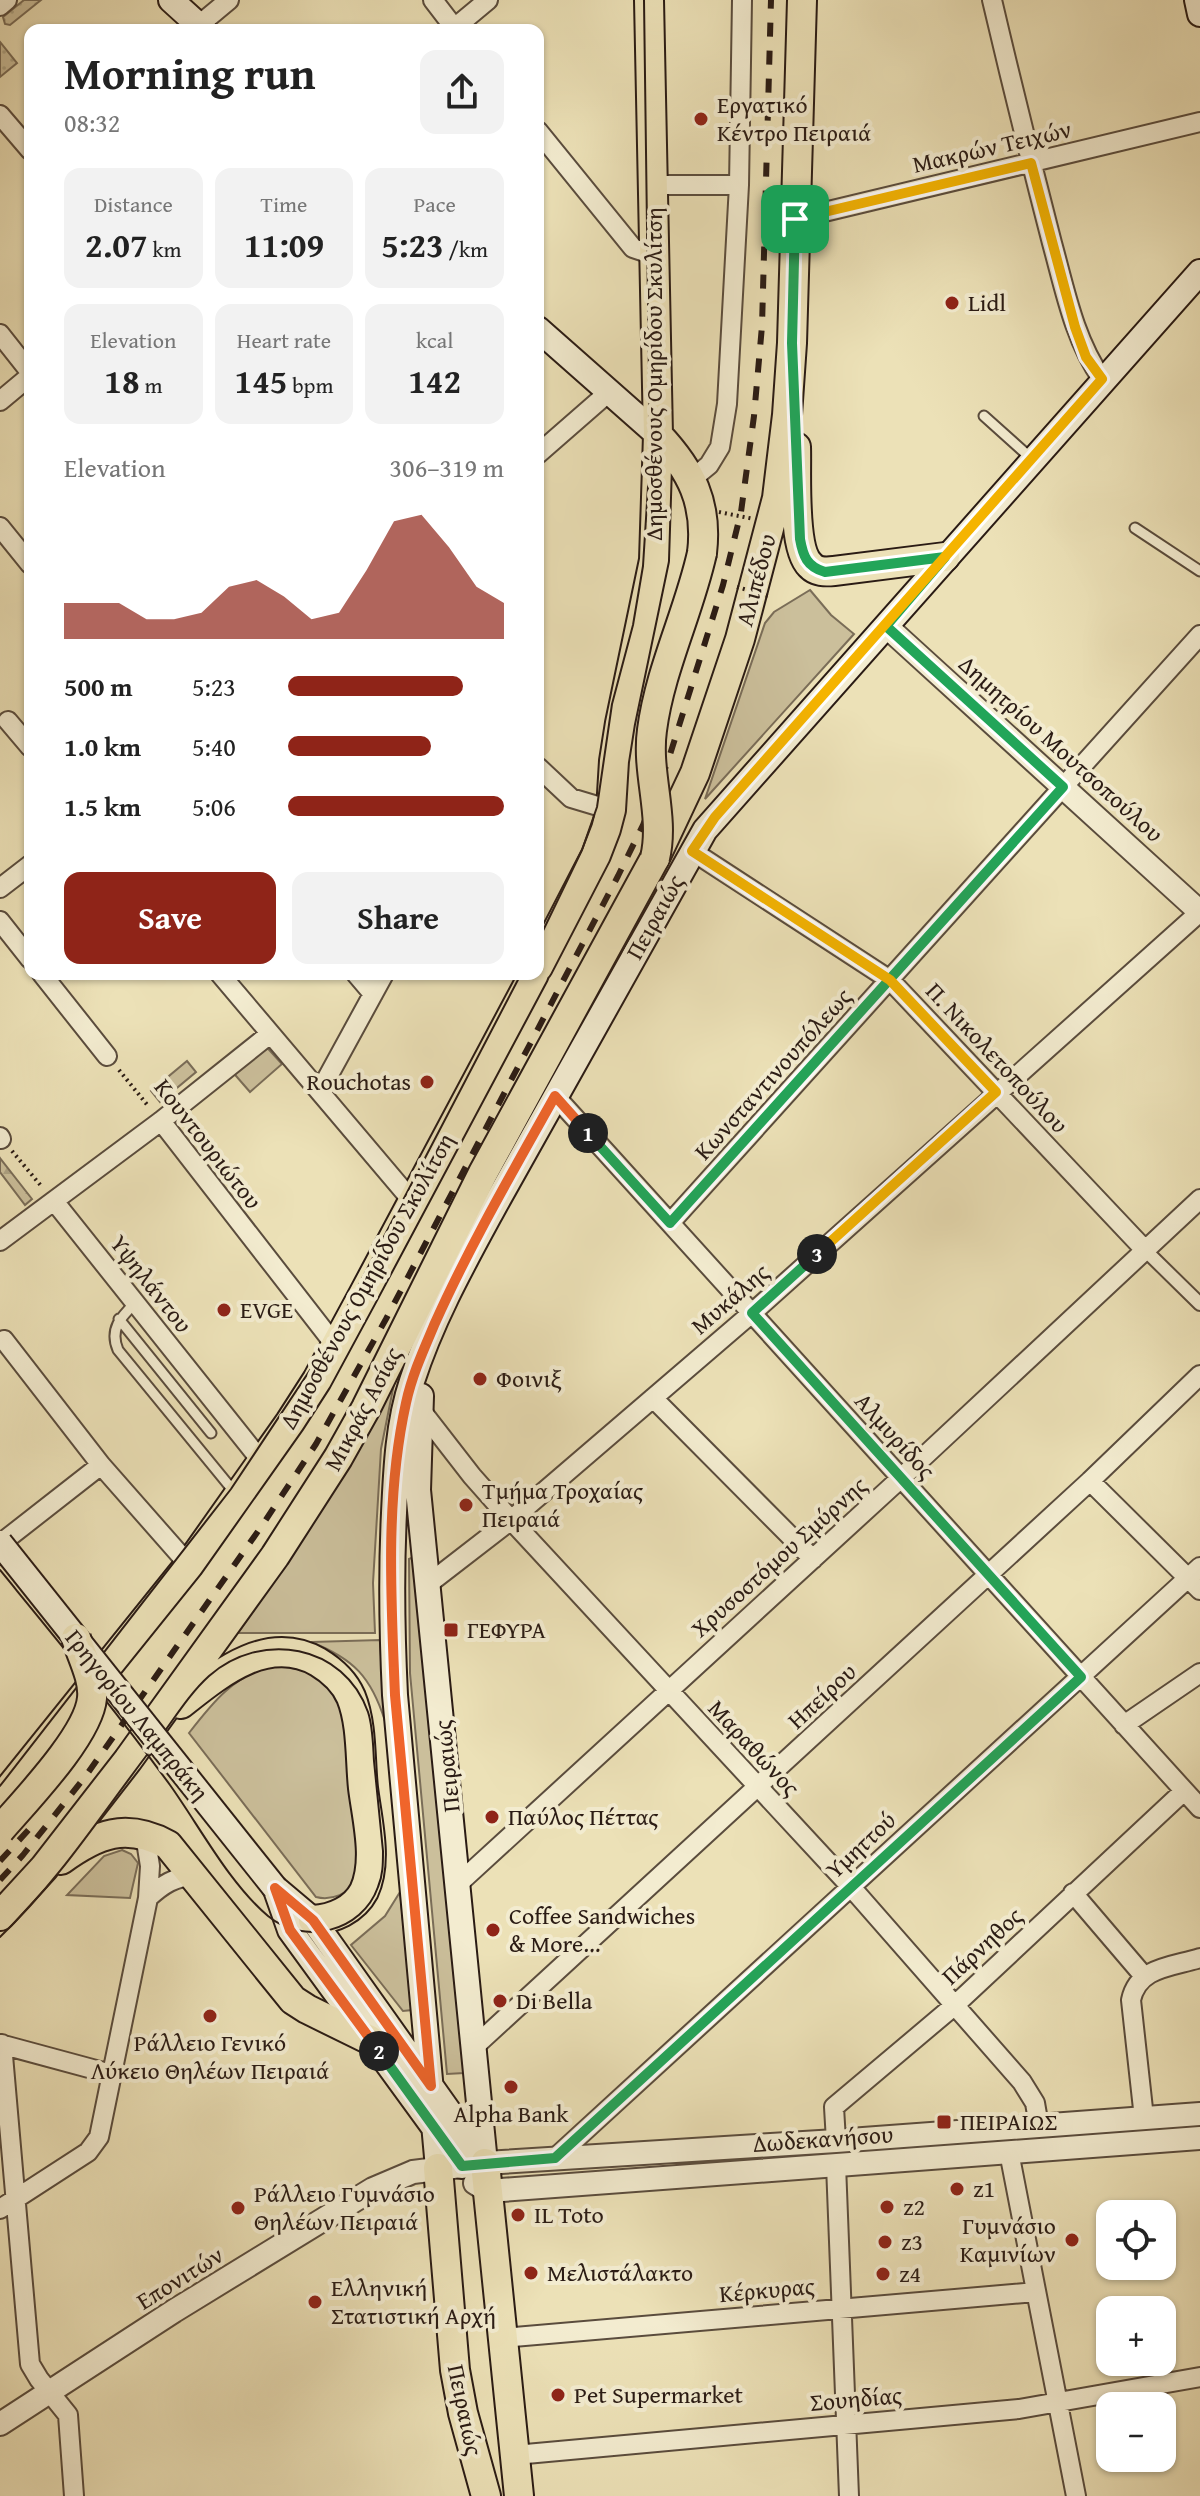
<!DOCTYPE html>
<meta charset="utf-8">
<style>
:root{--surface:#fff;--page:#f2f2f2;--text:#222;--muted:#767676;--accent:#8f2418}
body{margin:0;font-family:"Gentium Book Plus",serif;background:var(--page);color:var(--text);height:100vh;display:flex;flex-direction:column;font-size:30px;white-space:nowrap}
*{box-sizing:border-box;margin:0}
p{font-size:26px;color:var(--muted)}
.icon{flex:none;width:44px;height:44px;fill:none;stroke:currentColor;stroke-width:2;stroke-linecap:round;stroke-linejoin:round}
.map{position:relative;flex:1;overflow:hidden}
.panel{position:absolute;left:24px;top:24px;width:520px;height:956px;display:flex;flex-direction:column;background:var(--surface);border-radius:16px;box-shadow:0 2px 6px #0004}
.panel>*{flex:none}
.tools{position:absolute;left:1096px;top:2200px;display:grid;gap:16px}
.tools a{display:grid;place-items:center;width:80px;height:80px;border-radius:16px;background:var(--surface);box-shadow:0 2px 6px #0004;font-size:40px}
.pin{position:absolute;display:grid;place-items:center;width:68px;height:68px;color:#fff;margin:-34px;border-radius:16px;box-shadow:0 4px 12px #0006}
.km{position:absolute;width:40px;height:40px;margin:-20px;border-radius:50%;background:#222;color:#fff;font-size:22px;line-height:40px;text-align:center}
.round{display:grid;place-items:center;flex:none;width:84px;height:84px;border-radius:16px;background:var(--page)}
.headline{display:flex;align-items:center;justify-content:space-between;height:136px;padding:0 40px}
h1{font-size:44px;font-weight:700;line-height:60px}
.stats{display:grid;grid-template-columns:repeat(3,1fr);gap:12px;height:136px;padding:8px 40px}
.stats div{display:grid;align-content:center;border-radius:16px;background:var(--page);text-align:center}
.stats b{font-size:34px;font-weight:700}
.stats small{font-size:22px;font-weight:400}
.stats p{font-size:22px}
.chart{height:224px;padding:16px 40px}
.chart p{display:flex;justify-content:space-between}
.chart svg{width:100%;height:144px;margin-top:8px;fill:var(--accent);opacity:.7}
.cta{display:flex;gap:16px;margin-top:auto;padding:16px 40px}
.cta a{flex:1;height:92px;border-radius:16px;background:var(--accent);color:#fff;font-size:32px;font-weight:700;line-height:92px;text-align:center}
.cta a+a{background:var(--page);color:var(--text)}
ul{padding:0 40px;list-style:none;font-size:26px}
li{display:grid;grid-template-columns:128px 96px 1fr;align-items:center;height:60px}
li i{height:20px;border-radius:10px;background:var(--accent)}
.map>svg:first-child{display:block}
.green{fill:#cbbf9b;stroke:#7a6d58;stroke-width:2}
.forest{fill:url(#forest-firs);stroke:#7a6d58;stroke-width:2}
.garden{fill:url(#garden-dots);stroke:#7a6d58;stroke-width:2}
.lines{fill:none;stroke-linecap:round;stroke-linejoin:round}
.service-casing{stroke:#5a4c3d;stroke-width:13}
.pedestrian-casing{stroke:#5a4c3d;stroke-width:16}
.minor-casing{stroke:#5a4c3d;stroke-width:22}
.tertiary-casing{stroke:#5a4c3d;stroke-width:26}
.secondary-casing{stroke:#2a1b14;stroke-width:28}
.primary-casing{stroke:#2a1b14;stroke-width:32}
.path{stroke:#2a1b14;stroke-width:4;stroke-dasharray:2 4;stroke-linecap:butt}
.service{stroke:#f3ecd0;stroke-width:9}
.pedestrian{stroke:#f3ecd0;stroke-width:12}
.minor{stroke:#f3ecd0;stroke-width:18}
.tertiary{stroke:#f3ecd0;stroke-width:22}
.secondary{stroke:#f3ecd0;stroke-width:24}
.primary{stroke:#ece1b7;stroke-width:28}
.tram{stroke:#2a1b14;stroke-width:2}
.rail{stroke:#2a1b14;stroke-width:6;stroke-dasharray:14 14;stroke-linecap:butt}
.secondary-bridge-casing{stroke:#2a1b14;stroke-width:28;stroke-linecap:butt}
.primary-bridge-casing{stroke:#2a1b14;stroke-width:32;stroke-linecap:butt}
.path-bridge{stroke:#2a1b14;stroke-width:4;stroke-dasharray:2 4;stroke-linecap:butt}
.secondary-bridge{stroke:#f3ecd0;stroke-width:24}
.primary-bridge{stroke:#ece1b7;stroke-width:28}
.split-1-casing{stroke:#fff;stroke-width:16}
.split-2-casing{stroke:#fff;stroke-width:16}
.split-3-casing{stroke:#fff;stroke-width:16}
.split-4-casing{stroke:#fff;stroke-width:16}
.split-1{stroke:#22a559;stroke-width:10}
.split-2{stroke:#f0652b;stroke-width:10}
.split-3{stroke:#22a559;stroke-width:10}
.split-4{stroke:#f5b400;stroke-width:10}
.poi-dot{fill:#8f2418;stroke:#f3ecd0;stroke-width:3}
.labels{text-anchor:middle;stroke-width:8;stroke-linejoin:round;paint-order:stroke}
.poi-label{font-size:24px;fill:#2a1b14;stroke:#f3ecd0;text-anchor:start}
.street-label{font-size:24px;fill:#2a1b14;stroke:#f3ecd0}
</style>
<div class="map">
<svg width="1200" height="2496" viewBox="0 0 1200 2496">
<defs>
<pattern id="forest-firs" width="22" height="20" patternUnits="userSpaceOnUse" patternTransform="scale(2)"><rect width="22" height="20" fill="#cbbf9b"/><path d="M5 1l3.5 6h-7zM16 11l3.5 6h-7z" fill="#aea485"/></pattern>
<pattern id="garden-dots" width="8" height="8" patternUnits="userSpaceOnUse" patternTransform="scale(2)"><rect width="8" height="8" fill="#cbbf9b"/><path d="M2 2h.1M6 6h.1" fill="none" stroke="#aea485" stroke-width="1.8" stroke-linecap="round"/></pattern>
</defs>
<rect width="100%" height="100%" fill="#ece1b7"/>
<filter id="stains"><feTurbulence type="fractalNoise" baseFrequency=".0025" numOctaves="4"/><feColorMatrix values="0 0 0 0 .2 0 0 0 0 .09 0 0 0 0 .02 0 0 0 .5 -.17"/></filter>
<radialGradient id="worn" r=".72"><stop offset=".6" stop-color="#630" stop-opacity="0"/><stop offset="1" stop-color="#630" stop-opacity=".3"/></radialGradient>
<path class="green" d="M810,590L831,615L854,634L705,799L765,623L774,612Z
M262,1042L282,1064L250,1092L230,1069Z
M187,1061L196,1072L160,1102L151,1091Z
M398,1364L381,1449L373,1583L375,1633H238L317,1516Z
M414,1557L464,2073L447,2074L410,1673L409,1559Z
M380,1640L385,1721C371,1677 354,1659 311,1642Z
M274,1666C295,1667 315,1671 329,1687C336,1694 342,1705 344,1714C350,1736 364,1861 357,1879C350,1894 331,1901 316,1897L189,1733C213,1702 234,1675 274,1666Z
M122,1850L131,1854L138,1863L130,1898L67,1895L104,1856Z
M400,1892L412,2010L403,2011L351,1945L385,1916Z"/>
<path class="forest" d="M0,1158L32,1199L25,1205L0,1172Z"/>
<path class="garden" d="M24,0H41L10,25L5,24L3,17Z
M0,42L17,63L0,77Z"/>
<g class="lines">
<g class="service-casing">
<path id="service" d="M984,416L1032,459
M1135,528L1200,571
M135,1303C121,1317 109,1329 118,1350L236,1494
M119,1319L211,1433"/>
</g>
<g class="pedestrian-casing">
<path id="pedestrian" d="M1145,1250L1200,1304"/>
</g>
<g class="minor-casing">
<path id="minor" d="M433,0L456,30
M992,0C1011,81 1031,162 1052,243C1065,290 1074,339 1102,379
M0,6L7,0
M193,30L229,0
M452,30L488,0
M0,115L30,150
M538,131L633,248L654,255
M653,185H739
M795,219L1200,122
M0,334L30,372
M0,401L30,376
M538,454L609,392
M692,479L709,465L720,447L727,404L739,185L742,0
M0,527L30,564
M8,721L30,747
M538,767L571,798L611,810
M692,851L890,980L1145,1250
M0,888L30,865
M0,921L30,959
M42,974L107,1056
M220,974L413,1202
M356,974L373,994
M320,1091L384,974
M555,1096L1200,1808
M161,1121L335,1345
M0,1137L1,1139
M54,1201L262,1462
M670,1223L1200,635
M0,1241L161,1121L270,1034
M4,1340L101,1465L189,1565
M653,1398L813,1559
M420,1409L472,1476L511,1520L851,1887L1022,2082L1035,2103L1039,2126
M1090,1481L1200,1590
M0,1544L101,1465
M427,1585L511,1520L752,1313L1200,912
M1124,1725L1200,1673
M458,1884L901,1478L1200,1199
M1073,1893L1143,1975
M148,1898C162,1885 175,1876 195,1876
M0,2044L111,2074
M2,2044L30,2364L39,2379L68,2415L74,2496
M474,2047L1090,1481L1200,1375
M1144,2118L1131,2000C1138,1967 1171,1967 1200,1958
M836,2141L834,2107L955,2005L1184,1791
M1009,2152L1076,2496
M555,2158L1200,1567
M836,2165L849,2496
M0,2209L88,2152L99,2137L148,1898L150,1866L145,1835
M503,2338L1036,2292
M515,2455L1019,2409L1200,2377"/>
</g>
<g class="tertiary-casing">
<path id="tertiary" d="M886,626L1200,912
M475,2183L488,2191L1200,2138
M0,2424L174,2311L373,2189L413,2172L485,2163L836,2141L1200,2114"/>
</g>
<g class="secondary-casing">
<path id="secondary" d="M171,0L204,30
M1197,0L1200,14
M538,329L658,435
M421,1396L418,1490L485,2163
M275,1888L313,1920L484,2161
M276,1890L290,1930L462,2166
M438,2168L395,1695C392,1634 391,1574 394,1513C396,1469 398,1423 412,1381C432,1319 464,1262 495,1205L705,830L1200,272"/>
</g>
<g class="primary-casing">
<path id="primary" d="M658,435C691,470 708,503 702,553
M796,447C797,472 792,548 810,565C816,572 825,572 834,571L945,557
M538,967L596,855L606,829L611,810L614,761L620,723L654,560L658,435L649,0
M181,1704C219,1674 267,1633 318,1662C333,1671 344,1681 351,1697C362,1724 360,1760 363,1788C367,1820 378,1861 364,1891C354,1910 333,1919 313,1920
M0,1800L189,1565L290,1422L317,1380L364,1293L534,974
M61,1860C97,1834 126,1822 168,1845L293,2000L307,2009L370,2040
M0,1916L44,1868L128,1760L275,1556L338,1458L366,1408L483,1173L655,858L695,773L740,639L777,498L787,415L792,343L802,0
M485,2163L519,2496
M438,2168L455,2370L463,2413L486,2496"/>
</g>
<path class="path" d="M119,1070L149,1107
M12,1151L42,1187"/>
<use href="#service" class="service"/>
<use href="#pedestrian" class="pedestrian"/>
<use href="#minor" class="minor"/>
<use href="#tertiary" class="tertiary"/>
<use href="#secondary" class="secondary"/>
<use href="#primary" class="primary"/>
<path class="tram" d="M538,941L582,850L597,807L612,704L633,625L643,566L650,455L644,0
M0,1570C58,1641 116,1711 170,1785C200,1827 229,1883 268,1916C304,1946 362,1932 378,1887C383,1875 383,1864 383,1851C380,1821 377,1791 374,1761C373,1745 373,1727 368,1712C344,1644 261,1630 209,1676C188,1695 173,1721 156,1743C105,1809 61,1879 0,1937
M0,1786L231,1489L330,1340L521,974"/>
<path class="rail" d="M0,1861L33,1825
M0,1880L23,1855L85,1777L261,1527L316,1444L386,1319L618,876L643,825L668,761L723,585L741,512L754,416L762,326L771,0"/>
<g class="secondary-bridge-casing">
<path id="secondary-bridge" d="M0,1543L275,1888"/>
</g>
<g class="primary-bridge-casing">
<path id="primary-bridge" d="M655,858C665,816 646,773 652,730C660,669 689,612 702,553
M0,1830C25,1801 89,1735 92,1698C94,1679 82,1657 76,1638"/>
</g>
<path class="path-bridge" d="M719,512L754,519
M737,587L771,597"/>
<use href="#secondary-bridge" class="secondary-bridge"/>
<use href="#primary-bridge" class="primary-bridge"/>
</g>
<g class="lines">
<g class="split-1-casing">
<path id="split-1" d="M588,1133L670,1223L1063,787L886,626L945,557L825,572C807,567 803,556 800,539L792,343L795,219"/>
</g>
<g class="split-2-casing">
<path id="split-2" d="M379,2051L290,1930L275,1888L313,1920L431,2086L395,1695C391,1599 385,1497 406,1403C412,1375 424,1349 435,1323C470,1245 513,1171 555,1096L588,1133"/>
</g>
<g class="split-3-casing">
<path id="split-3" d="M379,2051L462,2166L555,2158L1081,1677L752,1313L817,1254"/>
</g>
<g class="split-4-casing">
<path id="split-4" d="M795,219L1031,163L1075,327L1086,357L1102,379L715,817L692,851L890,980L996,1092L817,1254"/>
</g>
<use href="#split-1" class="split-1"/>
<use href="#split-2" class="split-2"/>
<use href="#split-3" class="split-3"/>
<use href="#split-4" class="split-4"/>
</g>
<g class="poi-dot">
<circle cx="701" cy="119" r="8"/>
<circle cx="952" cy="303" r="8"/>
<circle cx="427" cy="1082" r="8"/>
<circle cx="224" cy="1310" r="8"/>
<circle cx="480" cy="1379" r="8"/>
<circle cx="466" cy="1505" r="8"/>
<rect x="443" y="1622" width="16" height="16" rx="4"/>
<circle cx="492" cy="1817" r="8"/>
<circle cx="493" cy="1930" r="8"/>
<circle cx="500" cy="2001" r="8"/>
<circle cx="210" cy="2016" r="8"/>
<circle cx="511" cy="2087" r="8"/>
<rect x="936" y="2114" width="16" height="16" rx="4"/>
<circle cx="957" cy="2189" r="8"/>
<circle cx="887" cy="2207" r="8"/>
<circle cx="238" cy="2208" r="8"/>
<circle cx="518" cy="2215" r="8"/>
<circle cx="1072" cy="2240" r="8"/>
<circle cx="885" cy="2242" r="8"/>
<circle cx="531" cy="2273" r="8"/>
<circle cx="883" cy="2274" r="8"/>
<circle cx="315" cy="2302" r="8"/>
<circle cx="558" cy="2395" r="8"/>
</g>
<g class="labels">
<g class="poi-label">
<text x="717" y="113">Εργατικό<tspan x="717" dy="28">Κέντρο Πειραιά</tspan></text>
<text x="968" y="311">Lidl</text>
<text x="411" y="1090" text-anchor="end">Rouchotas</text>
<text x="240" y="1318">EVGE</text>
<text x="496" y="1387">Φοινιξ</text>
<text x="482" y="1499">Τμήμα Τροχαίας<tspan x="482" dy="28">Πειραιά</tspan></text>
<text x="467" y="1638">ΓΕΦΥΡΑ</text>
<text x="508" y="1825">Παύλος Πέττας</text>
<text x="509" y="1924">Coffee Sandwiches<tspan x="509" dy="28">&amp; More...</tspan></text>
<text x="516" y="2009">Di Bella</text>
<text x="210" y="2051" text-anchor="middle">Ράλλειο Γενικό<tspan x="210" dy="28">Λύκειο Θηλέων Πειραιά</tspan></text>
<text x="511" y="2122" text-anchor="middle">Alpha Bank</text>
<text x="960" y="2130">ΠΕΙΡΑΙΩΣ</text>
<text x="973" y="2197">z1</text>
<text x="254" y="2202">Ράλλειο Γυμνάσιο<tspan x="254" dy="28">Θηλέων Πειραιά</tspan></text>
<text x="903" y="2215">z2</text>
<text x="534" y="2223">IL Toto</text>
<text x="1056" y="2234" text-anchor="end">Γυμνάσιο<tspan x="1056" dy="28">Καμινίων</tspan></text>
<text x="901" y="2250">z3</text>
<text x="547" y="2281">Μελιστάλακτο</text>
<text x="899" y="2282">z4</text>
<text x="331" y="2296">Ελληνική<tspan x="331" dy="28">Στατιστική Αρχή</tspan></text>
<text x="574" y="2403">Pet Supermarket</text>
</g>
<g class="street-label">
<text transform="translate(992 147) rotate(-13)" y="8">Μακρών Τειχών</text>
<text transform="translate(654 374) rotate(-90)" y="8">Δημοσθένους Ομηρίδου Σκυλίτση</text>
<text transform="translate(756 580) rotate(-75)" y="8">Αλιπέδου</text>
<text transform="translate(1061 749) rotate(42)" y="8">Δημητρίου Μουτσοπούλου</text>
<text transform="translate(655 917) rotate(-61)" y="8">Πειραιώς</text>
<text transform="translate(997 1058) rotate(47)" y="8">Π. Νικολετοπούλου</text>
<text transform="translate(773 1074) rotate(-48)" y="8">Κωνσταντινουπόλεως</text>
<text transform="translate(208 1144) rotate(52)" y="8">Κουντουριώτου</text>
<text transform="translate(367 1281) rotate(-61)" y="8">Δημοσθένους Ομηρίδου Σκυλίτση</text>
<text transform="translate(151 1284) rotate(52)" y="8">Υψηλάντου</text>
<text transform="translate(730 1299) rotate(-41)" y="8">Μυκάλης</text>
<text transform="translate(363 1409) rotate(-62)" y="8">Μικράς Ασίας</text>
<text transform="translate(895 1436) rotate(48)" y="8">Αλμυρίδος</text>
<text transform="translate(779 1557) rotate(-42)" y="8">Χρυσοστόμου Σμύρνης</text>
<text transform="translate(822 1696) rotate(-43)" y="8">Ηπείρου</text>
<text transform="translate(137 1715) rotate(51)" y="8">Γρηγορίου Λαμπράκη</text>
<text transform="translate(754 1748) rotate(47)" y="8">Μαραθώνος</text>
<text transform="translate(447 1766) rotate(-96)" y="8">Πειραιώς</text>
<text transform="translate(861 1845) rotate(-43)" y="8">Υμηττού</text>
<text transform="translate(982 1946) rotate(-43)" y="8">Πάρνηθος</text>
<text transform="translate(823 2139) rotate(-4)" y="8">Δωδεκανήσου</text>
<text transform="translate(180 2278) rotate(-32)" y="8">Επονιτών</text>
<text transform="translate(767 2290) rotate(-5)" y="8">Κέρκυρας</text>
<text transform="translate(856 2399) rotate(-5)" y="8">Σουηδίας</text>
<text transform="translate(465 2410) rotate(78)" y="8">Πειραιώς</text>
</g>
</g>
<rect width="100%" height="100%" filter="url(#stains)"/>
<rect width="100%" height="100%" fill="url(#worn)"/>
</svg>
<div class="tools">
<a><svg class="icon" aria-label="locate" viewBox="0 0 24 24"><circle cx="12" cy="12" r="6"/><path d="M12 2v4M12 18v4M2 12h4M18 12h4"/></svg></a>
<a>+</a>
<a>−</a>
</div>
<div class="pin" style="left:795px;top:219px;background:#1e9e55"><svg class="icon" aria-label="arrive" viewBox="0 0 24 24"><path d="M6 21V4h12l-3 4 3 4H6"/></svg></div>
<b class="km" style="left:588px;top:1133px">1</b>
<b class="km" style="left:379px;top:2051px">2</b>
<b class="km" style="left:817px;top:1254px">3</b>
<section class="panel">
<div class="headline"><div><h1>Morning run</h1><p>08:32</p></div><a class="round"><svg class="icon" aria-label="share" viewBox="0 0 24 24"><path d="M12 15V3M7 8l5-5 5 5M5 13v7h14v-7"/></svg></a></div>
<div class="stats">
<div><p>Distance</p><b>2.07<small> km</small></b></div>
<div><p>Time</p><b>11:09</b></div>
<div><p>Pace</p><b>5:23<small> /km</small></b></div>
</div>
<div class="stats">
<div><p>Elevation</p><b>18<small> m</small></b></div>
<div><p>Heart rate</p><b>145<small> bpm</small></b></div>
<div><p>kcal</p><b>142</b></div>
</div>
<div class="chart"><p><span>Elevation</span>306–319 m</p>
<svg viewBox="0 0 160 44" preserveAspectRatio="none"><path d="M0 44V33L10 33L20 33L30 38L40 38L50 36L60 28L70 26L80 31L90 38L100 36L110 23L120 8L130 6L140 16L150 28L160 33V44z"/></svg>
</div>
<ul>
<li><b>500 m</b>5:23<i style="width:81%"></i></li>
<li><b>1.0 km</b>5:40<i style="width:66%"></i></li>
<li><b>1.5 km</b>5:06<i style="width:100%"></i></li>
</ul>
<div class="cta"><a>Save</a><a>Share</a></div>
</section>
</div>
